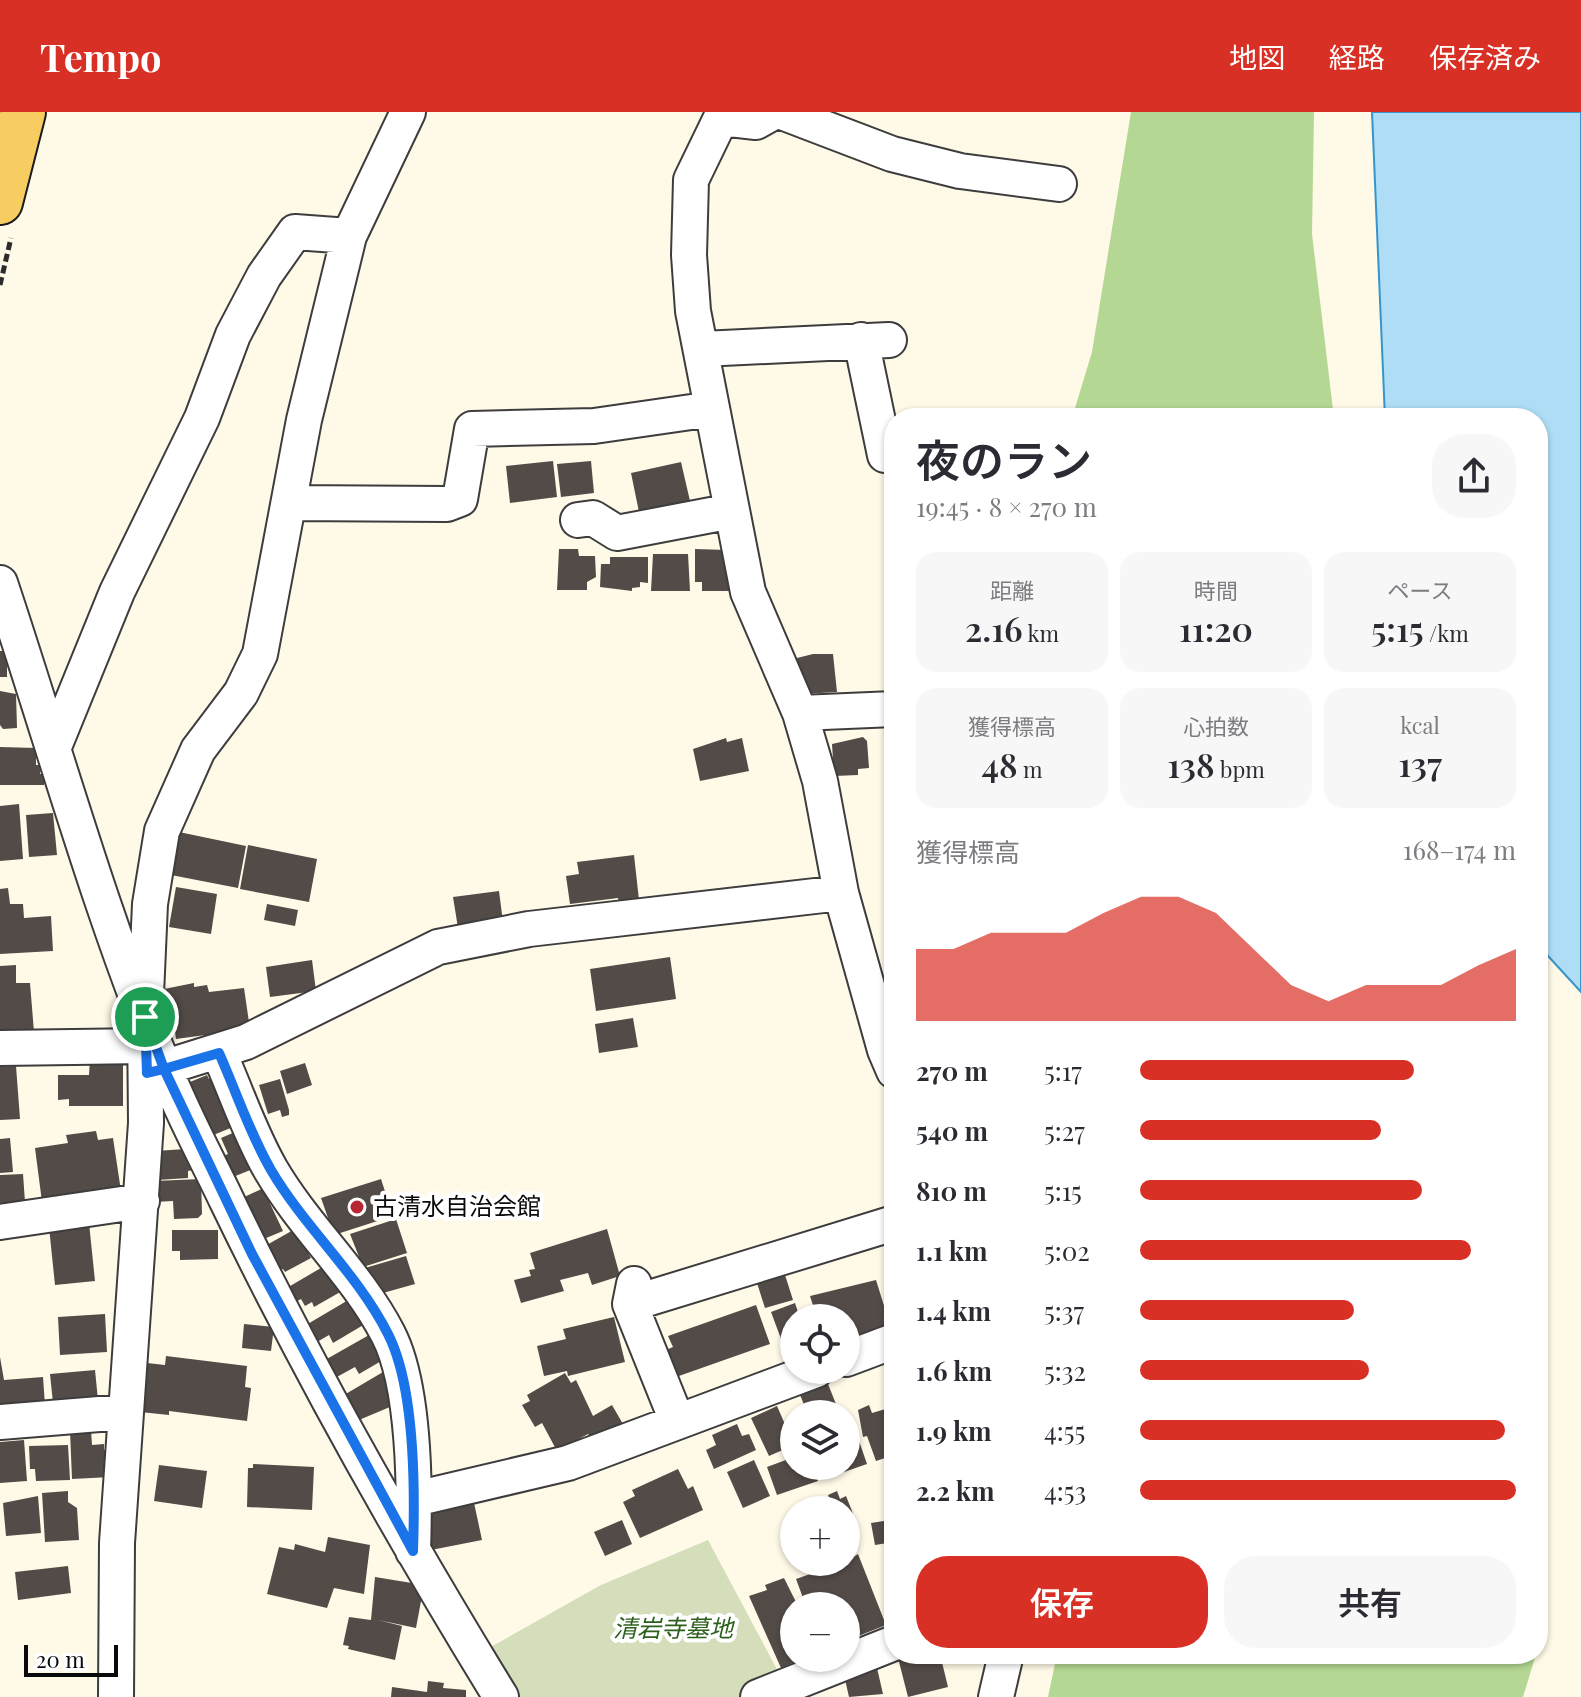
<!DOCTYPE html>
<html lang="ja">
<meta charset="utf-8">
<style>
:root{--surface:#fff;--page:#f7f7f7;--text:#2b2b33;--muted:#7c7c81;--accent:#d93025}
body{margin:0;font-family:"Playfair Display","Noto Sans JP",serif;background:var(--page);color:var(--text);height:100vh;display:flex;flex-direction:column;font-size:30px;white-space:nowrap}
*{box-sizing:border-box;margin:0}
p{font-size:26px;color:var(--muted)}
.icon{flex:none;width:44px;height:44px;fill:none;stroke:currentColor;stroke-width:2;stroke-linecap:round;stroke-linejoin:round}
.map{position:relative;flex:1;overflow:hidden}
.details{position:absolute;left:884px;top:296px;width:664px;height:1256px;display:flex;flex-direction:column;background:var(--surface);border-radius:32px;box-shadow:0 2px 6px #0004}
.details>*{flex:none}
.fabs{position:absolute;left:780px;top:1192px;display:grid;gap:16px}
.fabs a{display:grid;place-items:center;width:80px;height:80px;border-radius:50%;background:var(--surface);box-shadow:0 2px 6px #0004;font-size:40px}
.scale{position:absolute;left:24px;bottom:20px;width:94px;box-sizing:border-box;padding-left:8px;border:4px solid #0a0a0a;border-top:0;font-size:22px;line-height:28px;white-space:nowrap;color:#0a0a0a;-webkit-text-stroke:6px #fff;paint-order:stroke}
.pin{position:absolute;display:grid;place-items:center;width:68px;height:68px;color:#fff;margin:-34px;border:4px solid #fff;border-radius:50%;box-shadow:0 2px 8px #0007}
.round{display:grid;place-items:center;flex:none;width:84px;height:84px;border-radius:32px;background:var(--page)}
.overview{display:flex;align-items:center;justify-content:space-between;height:136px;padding:0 32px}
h1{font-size:44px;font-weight:600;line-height:60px}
.stats{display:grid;grid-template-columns:repeat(3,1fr);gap:12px;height:136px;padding:8px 32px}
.stats div{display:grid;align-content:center;border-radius:20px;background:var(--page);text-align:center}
.stats b{font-size:34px;font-weight:600}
.stats small{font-size:22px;font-weight:400}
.stats p{font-size:22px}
.chart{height:224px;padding:16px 32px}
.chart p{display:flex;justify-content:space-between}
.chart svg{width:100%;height:144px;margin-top:8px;fill:var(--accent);opacity:.7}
.cta{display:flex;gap:16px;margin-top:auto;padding:16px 32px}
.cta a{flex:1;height:92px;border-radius:32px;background:var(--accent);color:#fff;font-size:32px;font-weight:600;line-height:92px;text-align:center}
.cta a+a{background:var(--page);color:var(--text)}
ul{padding:0 32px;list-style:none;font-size:26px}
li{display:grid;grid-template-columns:128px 96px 1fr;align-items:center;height:60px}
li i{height:20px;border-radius:10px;background:var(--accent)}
header{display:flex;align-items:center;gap:48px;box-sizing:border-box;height:112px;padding:0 40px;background:var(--accent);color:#fff}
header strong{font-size:38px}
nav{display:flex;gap:44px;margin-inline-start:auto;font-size:28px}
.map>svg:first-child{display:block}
.forest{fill:#b4d893}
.cemetery{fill:#d4debb}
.water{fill:#aeddf5;stroke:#3695ca;stroke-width:2}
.building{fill:#534b47}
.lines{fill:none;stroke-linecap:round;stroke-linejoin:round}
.minor-casing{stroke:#3d3d3d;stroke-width:38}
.major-casing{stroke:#1b1b1b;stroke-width:48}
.path{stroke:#2c2c2c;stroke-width:5;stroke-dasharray:8 4;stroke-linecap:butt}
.minor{stroke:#fff;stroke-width:34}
.major{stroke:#f7cc60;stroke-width:44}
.route-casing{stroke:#fff;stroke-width:16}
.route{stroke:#1a73e8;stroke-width:10}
.poi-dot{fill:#b72632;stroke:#fff;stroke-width:3}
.labels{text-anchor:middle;stroke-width:8;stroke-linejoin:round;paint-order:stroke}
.poi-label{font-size:24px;fill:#0a0a0a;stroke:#fff;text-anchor:start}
.park-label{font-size:24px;font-style:italic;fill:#2d601d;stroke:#fff}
</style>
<header>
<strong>Tempo</strong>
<nav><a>地図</a><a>経路</a><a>保存済み</a></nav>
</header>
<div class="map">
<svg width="1581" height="1585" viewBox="0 0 1581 1585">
<rect width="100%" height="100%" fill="#fff9e8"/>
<path class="forest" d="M1131,0H1314L1312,122L1334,306H1072L1092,240Z
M1057,1542H1536L1523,1585H1048Z"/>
<path class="cemetery" d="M708,1428L781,1565L741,1585H516L489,1536L601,1473Z"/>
<path class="water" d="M1372,0H1581V880L1538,833V306H1385Z"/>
<path class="building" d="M553,349L557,385L510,391L506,354Z
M591,349L594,381L561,385L557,352Z
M681,350L690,389L639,400L631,361Z
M559,437H578L579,444H595L596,465L587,470V478H557Z
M695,437L727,438L732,479H702V470H695Z
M653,442H688L690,479H651Z
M610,445H648V471L640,470V475L632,476V479L600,475L601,452H610Z
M0,539H7V565H0Z
M813,542H833L837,580L803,582L797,546Z
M0,579L16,582L17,616L3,617L0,613Z
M863,625L867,629L869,656L858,657V663L834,664L832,632Z
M726,626L727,630L742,626L749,659L700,669L693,637Z
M0,635L36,636V653H41L40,662H44V673H0Z
M19,692L23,747L0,749V694Z
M53,701L57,743L29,745L26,703Z
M179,720L246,734L238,776L171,763Z
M248,733L317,747L309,790L240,777Z
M634,743L639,788L619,791L618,786L570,792L566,764L579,762L577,750Z
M176,775L217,782L211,822L169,815Z
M8,776L10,792H23L24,806L51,804L53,839L0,842V777Z
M499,779L503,810L458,816L453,785Z
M267,792L298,798L295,814L264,808Z
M670,845L676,887L596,899L590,857Z
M312,848L316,879L270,885L266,855Z
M16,853V871H30L34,920L0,921V854Z
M194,871V875L207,873L209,880L244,876L250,917L176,927L172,896H167L164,877Z
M633,906L638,935L599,941L595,912Z
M90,946H123V994H69V987L58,988V963H89Z
M305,951L312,973L287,982L280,959Z
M16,954L20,1007L0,1008V955Z
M207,963L209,967L213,965L233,1015L206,1026L185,972Z
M280,967L289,998V1003L282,1005L280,998L268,1002L259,973Z
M242,1017L258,1055L228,1067L219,1046L228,1042L221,1026Z
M96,1019L98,1028L113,1026L121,1079L42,1090L35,1036L68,1031L66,1023Z
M10,1026L13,1060L0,1061V1027Z
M186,1037L193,1058L188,1059V1066L157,1068L155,1039Z
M23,1062L25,1090L0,1095V1063Z
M201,1067L202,1102L198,1106L174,1107L173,1089L155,1090L154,1069Z
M381,1067L393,1104L334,1123L321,1086Z
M268,1074L271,1081L266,1083L283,1119L259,1129L240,1087Z
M396,1107L407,1141L363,1155L350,1122Z
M89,1111L95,1169L55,1173L49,1115Z
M295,1117L311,1146L285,1160L283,1157L276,1161L265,1134Z
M607,1117L620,1164L592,1173L588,1161L560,1168L564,1179L521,1191L514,1168L531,1164L529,1158L535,1157L530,1141Z
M172,1118H218V1147L180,1148V1139H172Z
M406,1144L415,1172L383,1181L382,1177L377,1179L365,1156Z
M326,1153L342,1179L314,1195L312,1190L305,1194L301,1187L294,1191L285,1177Z
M785,1163L793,1188L765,1196L757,1171Z
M876,1168L890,1213L846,1226V1206H817L810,1184Z
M350,1187L365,1212L333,1231L329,1223L317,1230L306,1213Z
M795,1191L800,1206H794V1231L784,1235L771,1200Z
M756,1193L770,1232L676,1265L666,1238L673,1235L668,1224Z
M105,1202L107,1240L60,1243L58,1205Z
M614,1205L625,1250L568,1264L567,1259L544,1264L537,1234L566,1227L563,1217Z
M244,1212L274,1215L271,1239L242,1236Z
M369,1223L383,1248L359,1262L355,1255L335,1266L325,1248Z
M166,1244L247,1254L245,1275L251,1276L247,1309L169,1299V1303L140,1300L147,1251L165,1253Z
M894,1244V1270L886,1248Z
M0,1245L4,1268L43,1265L45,1293L0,1296Z
M95,1258L98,1288L53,1291L50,1262Z
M383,1260L397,1292L359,1308L344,1283Z
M565,1261L571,1271L576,1268L593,1304L612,1293L623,1312L593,1330L588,1322L557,1339L542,1311L535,1315L522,1293L530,1289L527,1283Z
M828,1272L840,1302H808L800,1283Z
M869,1293L872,1301L889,1296L894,1310V1359L888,1345L876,1349L867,1324L863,1325L858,1298Z
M777,1294L794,1333L769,1344L751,1306Z
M737,1312L742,1324L749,1322L756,1338L714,1357L706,1338L716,1333L712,1323Z
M91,1318L92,1333L104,1332V1338H110L111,1365L72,1367L70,1319Z
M857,1323L867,1352L824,1367L820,1354H846V1327Z
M24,1328L27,1369L0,1371V1330Z
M68,1333L70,1368L36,1369L35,1357H30L29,1334Z
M794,1345V1354H813L818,1369L777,1383L767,1355Z
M754,1348L770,1384L743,1396L727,1360Z
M253,1352L314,1355L312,1398L247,1395L248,1356H253Z
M159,1353L207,1359L202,1396L154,1389Z
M678,1357L688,1377L693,1374L703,1398L640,1426L623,1390L635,1384L632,1378Z
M68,1379V1390L77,1396L79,1428L45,1430L42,1381Z
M837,1379L840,1387L846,1384L854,1404L846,1408V1398H825L823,1393L831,1390L828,1383Z
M38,1384L41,1421L6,1424L3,1391Z
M473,1386L482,1428L431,1438L423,1402Z
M622,1408L632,1432L605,1444L594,1420Z
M890,1408L894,1430L875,1433L871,1411Z
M328,1425L370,1433L364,1482L334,1476L327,1496L267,1482L279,1435L294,1438L295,1432L325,1440Z
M858,1442L886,1513L846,1529V1494H806L796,1467L813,1461L808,1450H846Z
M894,1442V1477H893L884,1444Z
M68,1454L71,1481L18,1488L15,1460Z
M375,1465L424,1473L416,1516L378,1508L402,1514L395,1548L348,1537L349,1534L343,1533L349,1505L371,1508Z
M784,1466L798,1494H794V1546H804L781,1556L749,1484L767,1478L765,1473Z
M897,1542H940L948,1575L908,1585Z
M877,1556L883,1582L849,1585L844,1563Z
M428,1569L444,1571L443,1576L466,1578V1585H391L392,1575L427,1580Z"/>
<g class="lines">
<g class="minor-casing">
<path id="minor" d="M774,0L756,10L721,6L691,68L689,143L693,199L748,480L800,601L820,669L841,781L885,938L894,959
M782,0L892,42L960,59L1059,72
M861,228L885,343H894
M702,237L889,228
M289,391L447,392L460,387L472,317L594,314L712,297
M578,408L593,406L617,421L732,399
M0,471C54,633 99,798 164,955C182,1001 206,1045 227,1089C309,1259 402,1424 501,1585
M800,601L894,597
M53,637L117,480L202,306L233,223L264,164L295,120L349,124
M0,936L146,934
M219,941C236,979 250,1022 271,1058C305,1116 357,1162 388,1222C415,1274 415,1380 413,1439
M147,961L246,930L438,835L529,817L841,781
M0,1110L142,1089
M634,1172L630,1192L677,1309
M630,1192L894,1111
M846,1247L894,1229
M0,1310L124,1300
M415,1387L568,1351L816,1258
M116,1585L117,1431L146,1011L145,905L150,792L162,719L198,638L241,581L260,542L304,308L349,124L408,0
M758,1585L894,1531
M996,1585L1006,1542"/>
</g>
<g class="major-casing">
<path id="major" d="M0,90L23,0"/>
</g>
<path class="path" d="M0,173L11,126"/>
<use href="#minor" class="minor"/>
<use href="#major" class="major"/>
</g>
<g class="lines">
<g class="route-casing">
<path id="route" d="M145,905L164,957L219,941C236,979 250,1022 271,1058C305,1116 358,1162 388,1222C415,1275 415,1380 413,1439L252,1142L164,957L147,961L145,905"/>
</g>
<use href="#route" class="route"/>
</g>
<circle class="poi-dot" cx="357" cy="1095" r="8"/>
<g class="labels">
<g class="poi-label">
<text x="373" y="1103">古清水自治会館</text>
</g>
<g class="park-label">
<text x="673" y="1525">清岩寺墓地</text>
</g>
</g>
</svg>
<div class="fabs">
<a><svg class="icon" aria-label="locate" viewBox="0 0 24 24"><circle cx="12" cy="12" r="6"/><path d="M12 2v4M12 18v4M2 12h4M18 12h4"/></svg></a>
<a><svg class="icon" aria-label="layers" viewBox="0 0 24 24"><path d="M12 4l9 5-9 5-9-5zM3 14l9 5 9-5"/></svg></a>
<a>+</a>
<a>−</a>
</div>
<div class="scale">20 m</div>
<div class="pin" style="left:145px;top:905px;background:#1e9e55"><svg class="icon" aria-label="arrive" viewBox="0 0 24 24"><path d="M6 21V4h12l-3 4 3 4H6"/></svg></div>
<section class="details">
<div class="overview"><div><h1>夜のラン</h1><p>19:45 · 8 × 270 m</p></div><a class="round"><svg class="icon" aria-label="share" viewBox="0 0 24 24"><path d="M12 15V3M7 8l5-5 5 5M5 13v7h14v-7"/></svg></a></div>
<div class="stats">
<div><p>距離</p><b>2.16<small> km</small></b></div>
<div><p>時間</p><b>11:20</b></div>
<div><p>ペース</p><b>5:15<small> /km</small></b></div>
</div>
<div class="stats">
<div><p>獲得標高</p><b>48<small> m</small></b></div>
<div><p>心拍数</p><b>138<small> bpm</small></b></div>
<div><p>kcal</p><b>137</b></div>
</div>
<div class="chart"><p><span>獲得標高</span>168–174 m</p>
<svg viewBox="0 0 160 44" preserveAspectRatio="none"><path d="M0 44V22L10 22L20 17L30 17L40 17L50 11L60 6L70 6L80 11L90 22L100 33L110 38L120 33L130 33L140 33L150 27L160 22V44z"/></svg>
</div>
<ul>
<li><b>270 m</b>5:17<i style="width:73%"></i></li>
<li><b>540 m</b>5:27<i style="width:64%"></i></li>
<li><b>810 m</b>5:15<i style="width:75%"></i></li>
<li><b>1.1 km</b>5:02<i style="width:88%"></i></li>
<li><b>1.4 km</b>5:37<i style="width:57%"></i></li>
<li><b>1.6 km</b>5:32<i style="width:61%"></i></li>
<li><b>1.9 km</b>4:55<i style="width:97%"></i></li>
<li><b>2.2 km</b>4:53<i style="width:100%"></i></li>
</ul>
<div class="cta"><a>保存</a><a>共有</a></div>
</section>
</div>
